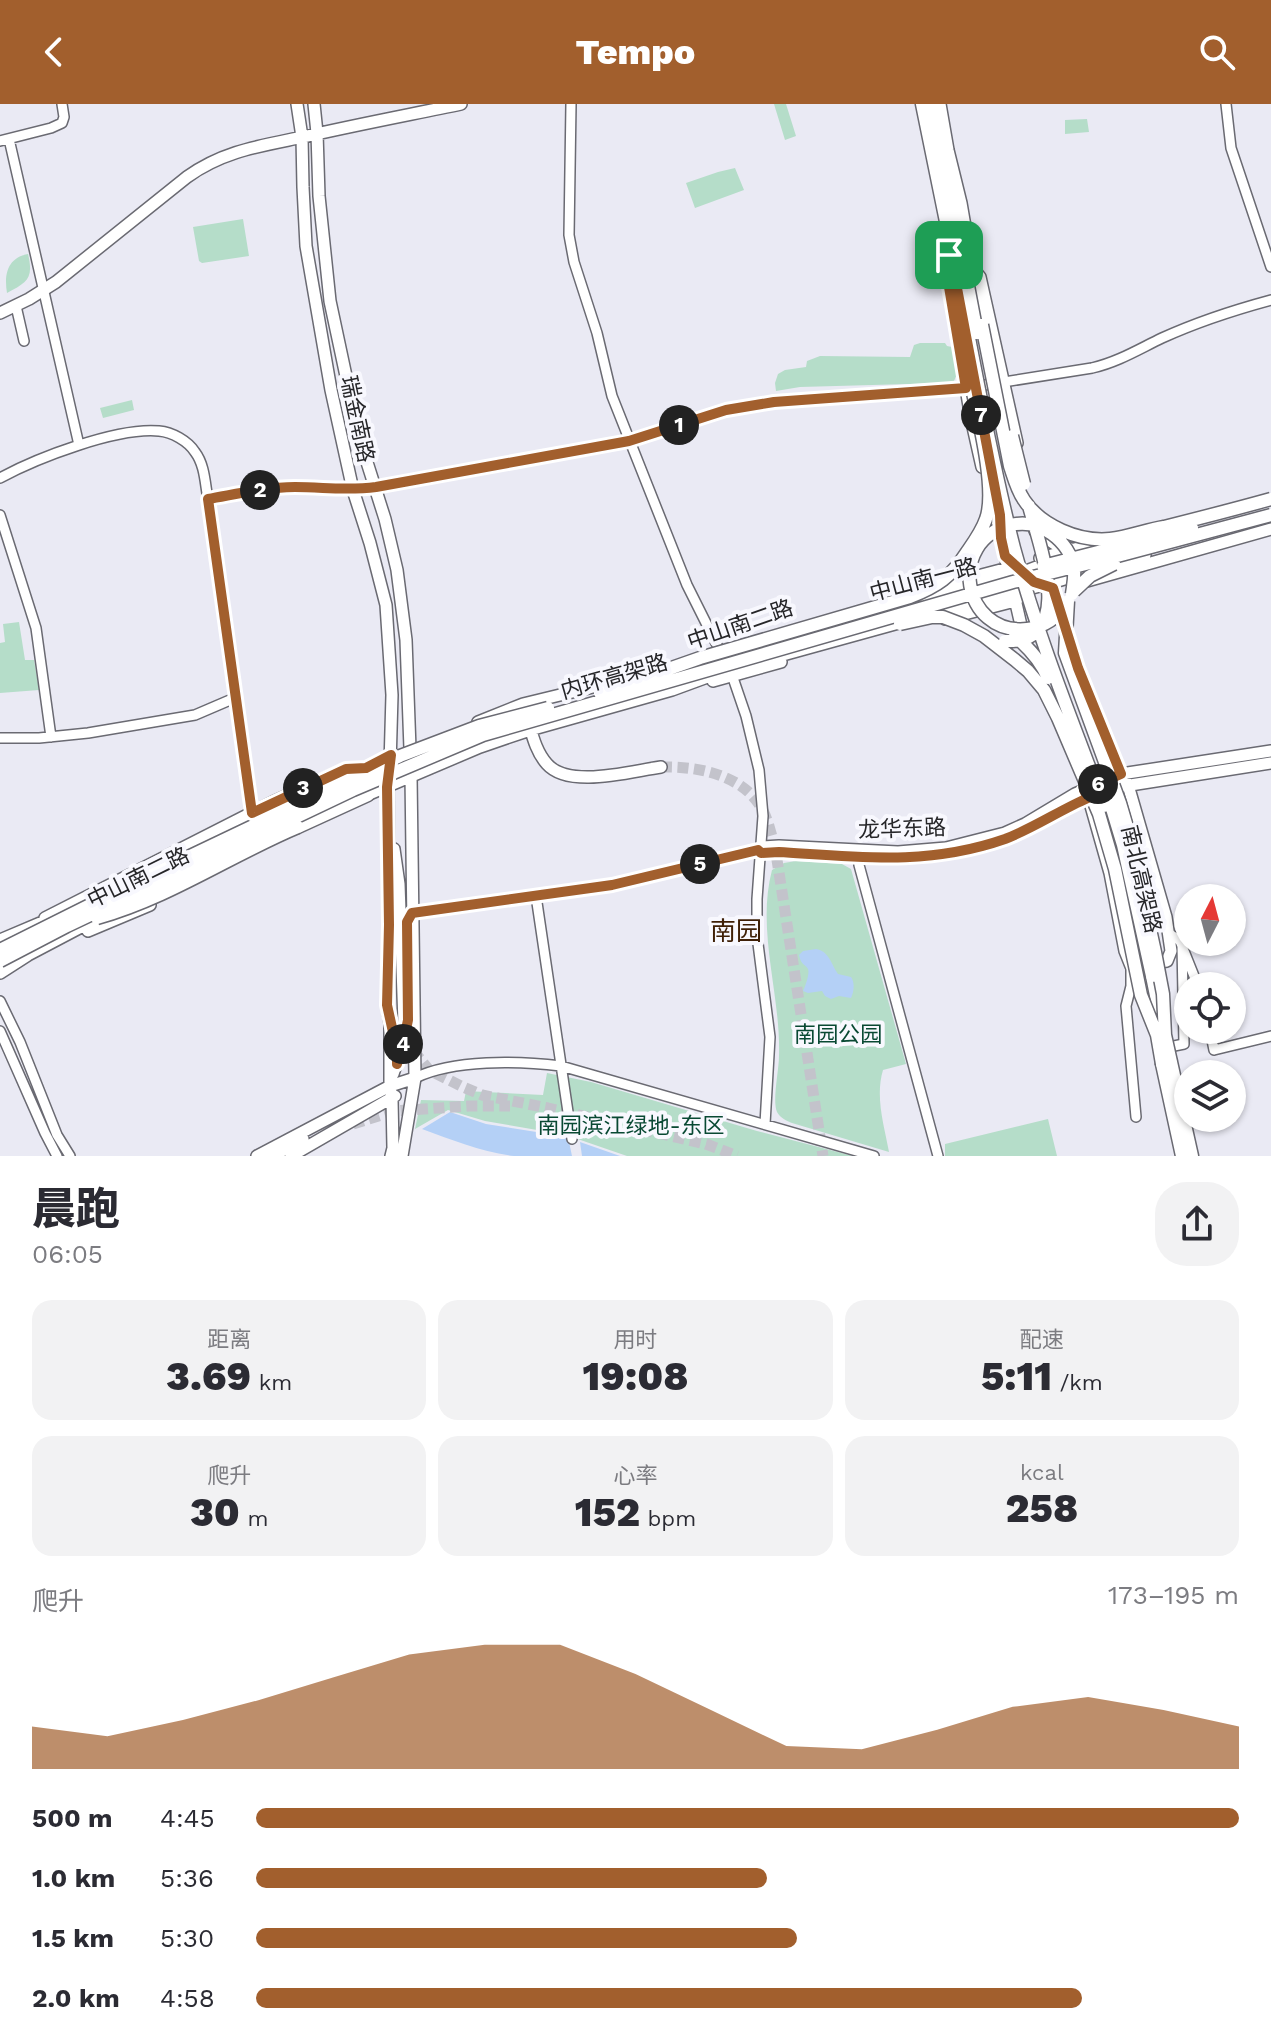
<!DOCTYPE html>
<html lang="zh">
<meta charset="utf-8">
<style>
:root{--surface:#fff;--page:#f2f2f3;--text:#2b2b33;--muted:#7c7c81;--accent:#a25f2d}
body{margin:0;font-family:"Work Sans","Noto Sans SC",sans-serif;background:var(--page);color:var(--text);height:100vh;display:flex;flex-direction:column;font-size:30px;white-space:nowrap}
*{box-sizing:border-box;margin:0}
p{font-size:26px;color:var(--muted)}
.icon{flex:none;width:44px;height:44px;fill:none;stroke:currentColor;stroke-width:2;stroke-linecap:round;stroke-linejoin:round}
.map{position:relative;height:1052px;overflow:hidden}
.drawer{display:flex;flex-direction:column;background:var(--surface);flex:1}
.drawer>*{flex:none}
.needle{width:52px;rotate:6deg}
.buttons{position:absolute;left:1174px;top:780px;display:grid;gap:16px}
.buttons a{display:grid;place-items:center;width:72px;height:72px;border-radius:50%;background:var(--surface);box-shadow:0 2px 6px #0004;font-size:40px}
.pin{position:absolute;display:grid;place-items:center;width:68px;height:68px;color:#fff;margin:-34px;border-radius:16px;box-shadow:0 4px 12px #0006}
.km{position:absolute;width:40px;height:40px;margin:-20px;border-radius:50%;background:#222;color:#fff;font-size:22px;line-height:40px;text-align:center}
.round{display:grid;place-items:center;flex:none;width:84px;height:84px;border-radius:32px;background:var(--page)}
.head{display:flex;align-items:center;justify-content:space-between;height:136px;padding:0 32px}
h1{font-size:44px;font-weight:800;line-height:60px}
.metrics{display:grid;grid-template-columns:repeat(3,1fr);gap:12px;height:136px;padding:8px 32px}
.metrics div{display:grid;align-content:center;border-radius:20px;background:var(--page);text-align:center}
.metrics b{font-size:40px;font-weight:800}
.metrics small{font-size:22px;font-weight:400}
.metrics p{font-size:22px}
.chart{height:224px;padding:16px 32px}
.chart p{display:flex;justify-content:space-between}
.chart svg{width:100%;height:144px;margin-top:8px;fill:var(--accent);opacity:.7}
ul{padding:0 32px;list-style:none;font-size:26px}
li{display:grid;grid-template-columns:128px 96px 1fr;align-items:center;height:60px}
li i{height:20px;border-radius:10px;background:var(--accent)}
header{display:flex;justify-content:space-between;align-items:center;height:104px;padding:0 32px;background:var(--accent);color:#fff;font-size:36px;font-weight:800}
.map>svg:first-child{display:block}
.green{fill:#b5ddc9}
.water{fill:#b4d0f6}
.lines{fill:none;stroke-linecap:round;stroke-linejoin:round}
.major-tunnel{stroke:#c3c3cb;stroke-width:11;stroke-dasharray:11 5.5;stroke-linecap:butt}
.minor-casing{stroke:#6a6a72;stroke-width:12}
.major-casing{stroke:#6a6a72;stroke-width:14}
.highway-casing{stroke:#6a6a72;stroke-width:15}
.minor{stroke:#fff;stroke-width:9}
.major{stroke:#fff;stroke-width:11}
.highway{stroke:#fff;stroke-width:12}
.highway-bridge-casing{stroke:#6a6a72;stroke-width:15;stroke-linecap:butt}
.highway-bridge{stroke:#fff;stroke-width:12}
.route-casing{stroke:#fff;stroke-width:16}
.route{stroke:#a25f2d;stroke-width:10}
.labels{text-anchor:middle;stroke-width:8;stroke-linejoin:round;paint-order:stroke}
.street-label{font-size:22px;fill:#262629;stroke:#f8f8fe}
.park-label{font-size:22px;fill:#094933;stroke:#f8f8fe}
.quarter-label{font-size:26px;fill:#3f2007;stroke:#f8f8fe}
</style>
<header><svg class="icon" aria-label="back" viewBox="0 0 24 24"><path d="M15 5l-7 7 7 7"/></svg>Tempo<svg class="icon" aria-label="search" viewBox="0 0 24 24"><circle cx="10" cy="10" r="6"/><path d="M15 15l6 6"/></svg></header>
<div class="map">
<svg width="1271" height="1052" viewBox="0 0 1271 1052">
<rect width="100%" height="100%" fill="#eaeaf4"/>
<path class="green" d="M774,0H786L796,32L785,36Z
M1087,15L1089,28L1065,30V16Z
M735,64L744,86L695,104L686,79L718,68Z
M243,115L249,152L202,159L199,157L193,123Z
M28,150C34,175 27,178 7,189C4,171 7,154 28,150Z
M920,239H945L947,242L952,243L957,270L954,277L945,279L800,283L776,287L775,279L778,270L785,266L806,263L807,257L820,252L910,253L914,241Z
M132,296L134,306L103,314L100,304Z
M19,518L25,556H34L39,586L0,589V539L5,538L3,520Z
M796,757L842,760L851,765L906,960L883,966C875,993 884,1021 889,1048L792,1019C787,1017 780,1014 777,1008C772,997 779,966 779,952C781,890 756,827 772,766L784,759Z
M547,969L591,978L757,1027L853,1052H627L566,1031L485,1017L448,1006L415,1025L421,996L464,997L466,987L543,991Z
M1048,1015L1057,1052H945V1040Z"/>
<path class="water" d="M816,845C829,847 831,860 838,870L851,873C855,878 854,888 851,894L839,892L831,895L825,892L822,887L808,889L803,887C805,883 810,869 808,865C805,860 801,861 799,851L803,847Z
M450,1008L486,1020L568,1033L572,1052C553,1052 533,1052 514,1052C482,1048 452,1036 422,1025Z
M580,1038L620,1052H582Z"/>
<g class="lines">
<path class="major-tunnel" d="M661,663C698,662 745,671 763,707C769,718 771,731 775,743L823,1052
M413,946L429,966L463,983L482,991L548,1004L706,1040L737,1052
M353,1020L394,1007L469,1002H510"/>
<g class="minor-casing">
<path id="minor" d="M571,0L569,131L574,158L597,229L612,292L687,481L732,571L746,612L759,666L763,712L757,795V832L770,933L765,1020
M1226,0L1231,44L1271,163
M9,35L79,341
M0,37L51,24L62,19L64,13L62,0
M16,202L24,237
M0,374C37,354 117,323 159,327C172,328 188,337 195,348C205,361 205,380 208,395L252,709
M208,395C237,390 266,383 295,383C325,383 346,387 376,383L629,337L726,306L774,298L966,284L1092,264C1118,258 1139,245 1162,234C1197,218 1234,206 1271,196
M0,411L36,524L51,633
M0,634H39L88,629L195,611L237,593
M858,747L859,761L938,1052
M536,792L572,1035
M1170,830L1180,837L1198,882
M1131,862V882L1126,902L1136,1013
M0,897L20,938L57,1031L70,1052
M1210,926L1214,946L1271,932
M0,927L45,1029L57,1052
M1164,944L1184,940L1182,842
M415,974C454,955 518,957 561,962L874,1052"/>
</g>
<g class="major-casing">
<path id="major" d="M297,0L302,33L303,83L306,142L331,286L353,386L370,439L386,501L392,591L390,661
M314,0L317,29L319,92L330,197L359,333L385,415L397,466L406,536L411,672L415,974L402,1052
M940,0L948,46L961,99L972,163V176L985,229
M949,151L948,177L971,314L982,363
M972,163L980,173L1017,339
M0,209L29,195L56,178L187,73C223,47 260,42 303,33C355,21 408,11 461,0
M990,400L1001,434L1023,530
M1035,427L1056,441L1069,444
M1040,454L1105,437
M1051,477L1062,514
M1087,477L1271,425
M932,484L1012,463
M898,502L1010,473L1050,458
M930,511L1051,479L1145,451
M945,515L1015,497L1020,493
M1067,530L1078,564L1121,670L1128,681L1166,813L1171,847L1167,857L1131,862L1125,847L1110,769L1091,702
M772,554L906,517
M713,577L781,558
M478,618L523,600L630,574
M529,620C533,634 537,649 547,660C569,685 631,667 661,663
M388,679L389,821L387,901L390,919V982L392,995L393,1044L391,1052
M1124,682L1271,659
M360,694L480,643L530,626L672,586L721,568
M1050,713L1080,697L1100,690
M394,745L399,780L404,919
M412,809L612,781L758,746L762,743L779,742L898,748L946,744L1005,729L1025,720L1075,690L1121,670L1271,647
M45,814L273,698L346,665L361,664
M88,827L150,801
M0,836L52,814
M0,869L28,851L104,811
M393,970L403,940L408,914
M257,1052L390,982L415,974
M273,1052L303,1035
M291,1052L395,992"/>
</g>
<g class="highway-casing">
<path id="highway" d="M922,0L952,147
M933,0L963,153
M332,676L360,666
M298,723L368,691
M1152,872L1161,916
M1171,958L1192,1052
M1162,960L1182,1052"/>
</g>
<use href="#minor" class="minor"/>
<use href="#major" class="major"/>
<use href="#highway" class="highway"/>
<g class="highway-bridge-casing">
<path id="highway-bridge" d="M961,145L977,229
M952,147C972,246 989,347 1014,444C1038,533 1072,617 1104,702
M982,221L1010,362C1014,374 1017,386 1024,396C1041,422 1079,438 1110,435C1128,433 1146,426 1164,423C1200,414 1235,405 1271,395
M1012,332L1024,380
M1043,462L1192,424
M1074,487L1090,472L1114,460
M1068,497L1065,549L1120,699L1130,733L1155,848L1163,890L1165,931L1171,958
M1067,499C1058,513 1045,523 1027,525C962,532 946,436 1011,421C1040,414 1070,437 1074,465C1075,474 1073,482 1072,490
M900,520L932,513H943L964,521L984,532L1015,556L1028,567L1044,586L1058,614L1099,710L1115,765L1141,891L1157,931L1162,960
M1015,532C1029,544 1041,557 1048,574
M1005,537C1078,540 1039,440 1029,402
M600,589L700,554L910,493C938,482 951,473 967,448C974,438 982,427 986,415C998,383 974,298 967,261
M1107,688L1123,741L1152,872
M97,814C169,794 231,751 298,723
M0,846L146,773L400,652L479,622L548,604
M0,857L67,822L353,686L483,631L1013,478L1110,454L1271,411"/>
</g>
<use href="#highway-bridge" class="highway-bridge"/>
</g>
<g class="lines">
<g class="route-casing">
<path id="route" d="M949,151L956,179L1000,411L1001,434L1005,452L1034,478L1053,484L1078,564L1121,670L1084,686L1088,694C1060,706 1034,724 1005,735C928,762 858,753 779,748L761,749L758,746L612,781L412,809L407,818L408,916L403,940L397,960V946L387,901L389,821L387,683L391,651L366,664L346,665L252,709L208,395C237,390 266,383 295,383C324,383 346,387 376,383L629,337L726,306L774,298L966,284L948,177Z"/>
</g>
<use href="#route" class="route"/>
</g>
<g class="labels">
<g class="street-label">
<text transform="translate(358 315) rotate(78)" y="8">瑞金南路</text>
<text transform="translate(923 475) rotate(-15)" y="8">中山南一路</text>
<text transform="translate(740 520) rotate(-19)" y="8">中山南二路</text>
<text transform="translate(614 572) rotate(-16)" y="8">内环高架路</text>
<text transform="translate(902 724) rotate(-2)" y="8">龙华东路</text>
<text transform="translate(138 773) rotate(-26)" y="8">中山南二路</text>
<text transform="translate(1142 775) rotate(77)" y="8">南北高架路</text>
</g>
<g class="park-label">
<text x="838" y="938">南园公园</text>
<text x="631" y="1029">南园滨江绿地-东区</text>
</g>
<g class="quarter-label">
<text x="736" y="836">南园</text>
</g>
</g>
</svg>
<div class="buttons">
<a><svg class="needle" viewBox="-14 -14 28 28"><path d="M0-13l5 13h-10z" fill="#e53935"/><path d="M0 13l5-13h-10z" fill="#7c7c81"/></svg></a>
<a><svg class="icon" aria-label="locate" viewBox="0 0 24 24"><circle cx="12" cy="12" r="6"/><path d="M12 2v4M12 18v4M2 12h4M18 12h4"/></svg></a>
<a><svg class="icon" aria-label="layers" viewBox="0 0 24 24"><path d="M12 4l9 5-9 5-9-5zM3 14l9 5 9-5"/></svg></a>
</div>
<div class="pin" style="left:949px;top:151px;background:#1e9e55"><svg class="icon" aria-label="arrive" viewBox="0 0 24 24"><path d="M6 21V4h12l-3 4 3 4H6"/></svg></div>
<b class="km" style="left:679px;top:321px">1</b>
<b class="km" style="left:260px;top:386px">2</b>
<b class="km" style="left:303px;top:684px">3</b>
<b class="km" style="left:403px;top:940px">4</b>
<b class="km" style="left:700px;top:760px">5</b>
<b class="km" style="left:1098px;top:680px">6</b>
<b class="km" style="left:981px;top:311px">7</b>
</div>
<section class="drawer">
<div class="head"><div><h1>晨跑</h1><p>06:05</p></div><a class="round"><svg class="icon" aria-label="share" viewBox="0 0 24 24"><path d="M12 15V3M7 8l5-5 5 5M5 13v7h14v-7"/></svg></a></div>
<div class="metrics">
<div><p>距离</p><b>3.69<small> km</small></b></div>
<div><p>用时</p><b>19:08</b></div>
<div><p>配速</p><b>5:11<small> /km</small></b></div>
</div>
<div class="metrics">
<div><p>爬升</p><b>30<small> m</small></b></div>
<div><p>心率</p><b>152<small> bpm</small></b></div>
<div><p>kcal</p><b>258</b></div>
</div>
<div class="chart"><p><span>爬升</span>173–195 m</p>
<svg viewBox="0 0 160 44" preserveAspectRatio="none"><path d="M0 44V31L10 34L20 29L30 23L40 16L50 9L60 6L70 6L80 15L90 26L100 37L110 38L120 32L130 25L140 22L150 26L160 31V44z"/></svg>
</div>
<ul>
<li><b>500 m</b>4:45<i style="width:100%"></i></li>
<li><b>1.0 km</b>5:36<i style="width:52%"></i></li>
<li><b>1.5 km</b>5:30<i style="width:55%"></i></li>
<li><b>2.0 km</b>4:58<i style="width:84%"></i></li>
</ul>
</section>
